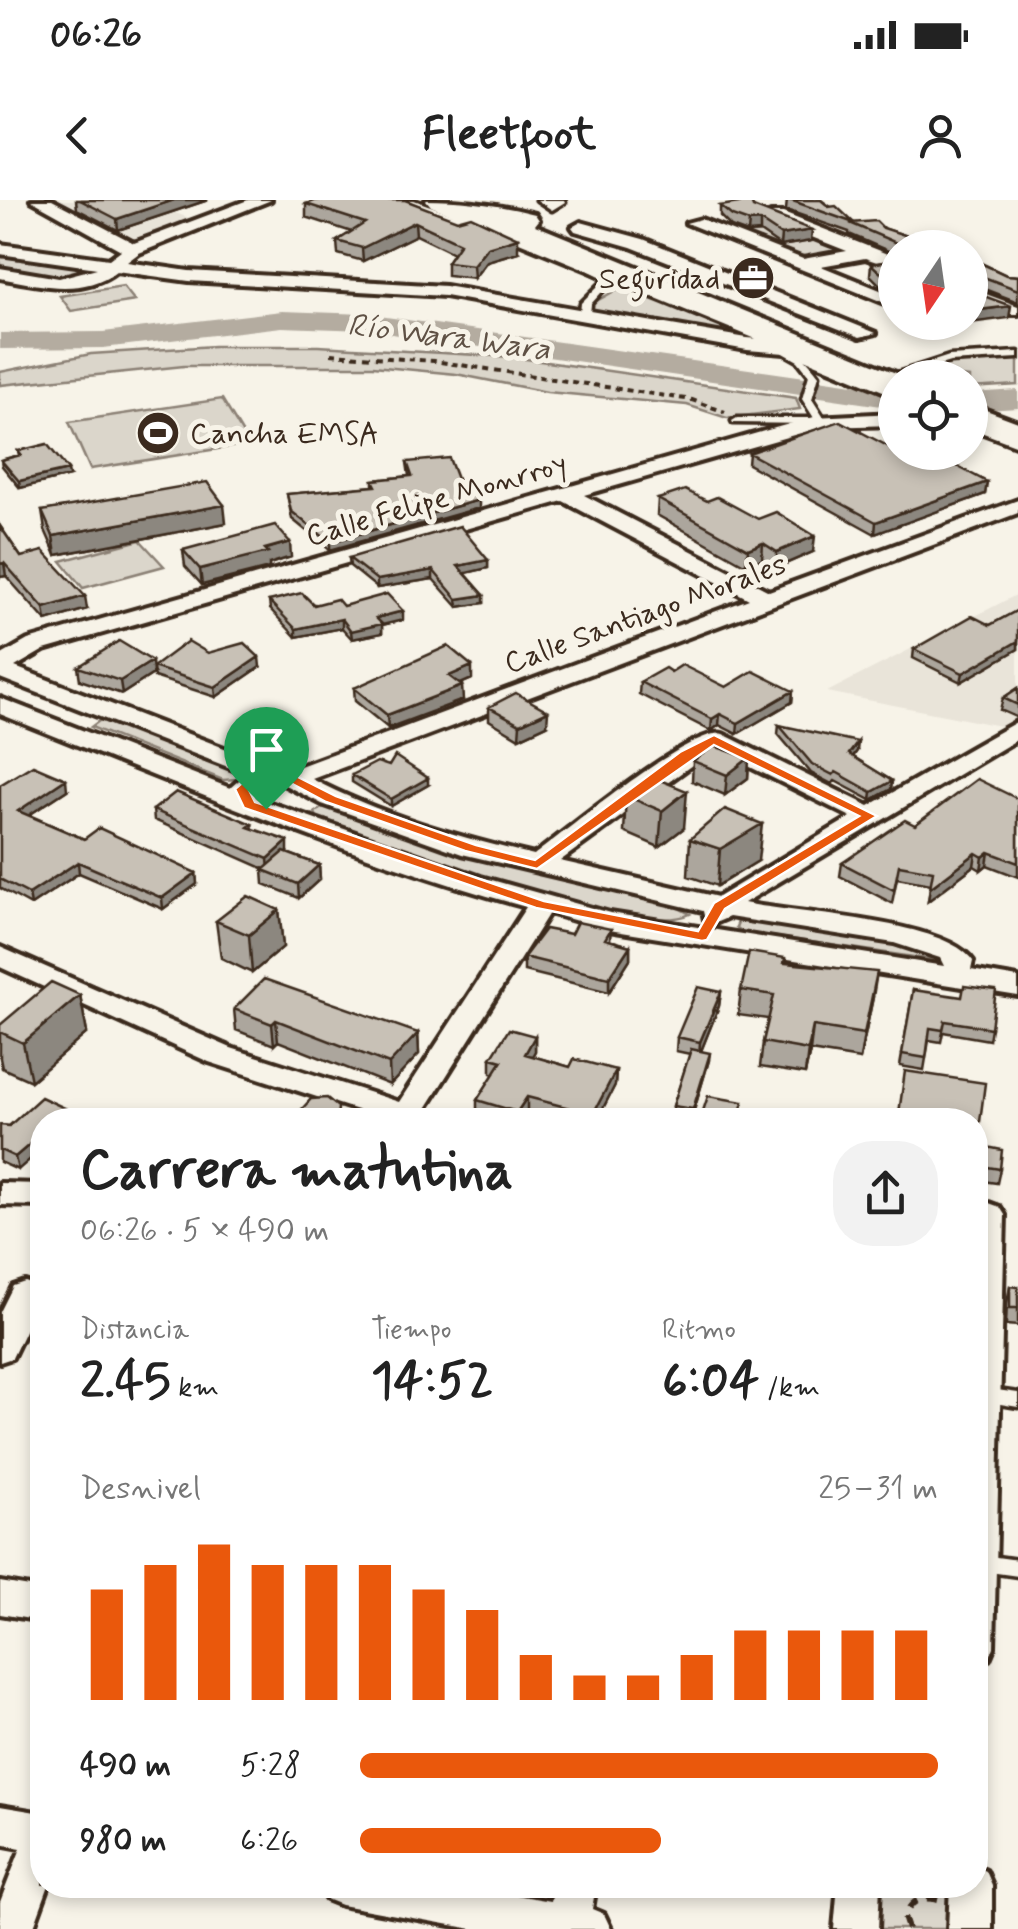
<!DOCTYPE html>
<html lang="es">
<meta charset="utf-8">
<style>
:root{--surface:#fff;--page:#f2f2f2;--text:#222;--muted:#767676;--accent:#ea580c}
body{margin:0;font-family:Mynerve,sans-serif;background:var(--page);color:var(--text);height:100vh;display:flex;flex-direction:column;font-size:38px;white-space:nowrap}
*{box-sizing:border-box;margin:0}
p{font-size:32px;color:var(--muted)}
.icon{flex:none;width:55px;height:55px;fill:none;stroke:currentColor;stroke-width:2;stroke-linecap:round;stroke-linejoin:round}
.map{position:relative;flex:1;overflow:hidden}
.sheet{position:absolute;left:30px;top:908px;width:958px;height:790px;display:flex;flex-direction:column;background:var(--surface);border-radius:40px;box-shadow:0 5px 15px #0003}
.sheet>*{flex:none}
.needle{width:65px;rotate:193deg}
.fabs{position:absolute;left:878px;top:30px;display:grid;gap:20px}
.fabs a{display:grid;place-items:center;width:110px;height:110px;border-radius:50%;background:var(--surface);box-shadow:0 5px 15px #0003;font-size:50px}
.pin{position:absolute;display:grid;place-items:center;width:85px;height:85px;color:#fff;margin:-102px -42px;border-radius:50% 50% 50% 0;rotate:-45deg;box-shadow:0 0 10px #0007}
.pin .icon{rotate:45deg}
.round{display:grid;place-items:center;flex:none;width:105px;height:105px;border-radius:40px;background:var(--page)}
.overview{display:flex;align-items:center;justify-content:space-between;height:170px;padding:0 50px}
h1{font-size:55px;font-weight:700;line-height:75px}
.figures{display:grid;grid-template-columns:repeat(3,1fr);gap:15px;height:170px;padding:10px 50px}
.figures div{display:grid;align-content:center}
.figures b{font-size:50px;font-weight:700}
.figures small{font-size:28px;font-weight:400}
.figures p{font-size:28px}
.chart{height:280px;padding:20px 50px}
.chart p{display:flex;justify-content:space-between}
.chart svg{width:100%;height:180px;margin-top:10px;stroke:var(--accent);stroke-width:6}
ul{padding:0 50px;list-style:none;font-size:32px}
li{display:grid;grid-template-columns:160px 120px 1fr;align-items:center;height:75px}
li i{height:25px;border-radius:12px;background:var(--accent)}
.status{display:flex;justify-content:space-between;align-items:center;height:70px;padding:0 50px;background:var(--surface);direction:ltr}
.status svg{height:28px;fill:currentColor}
header{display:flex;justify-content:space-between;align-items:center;height:130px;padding:0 50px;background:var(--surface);font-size:45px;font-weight:700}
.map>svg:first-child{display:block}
.built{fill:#e9e4d9}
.green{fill:#dbd6cb;stroke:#8b8074;stroke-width:2.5}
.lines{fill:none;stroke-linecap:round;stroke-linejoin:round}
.river{fill:#b4aca0;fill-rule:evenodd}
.lane-casing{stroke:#3b2a1e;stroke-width:7}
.street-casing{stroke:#3b2a1e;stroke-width:8}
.primary-casing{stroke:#3b2a1e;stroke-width:7}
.highway-casing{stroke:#3b2a1e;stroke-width:8}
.path-far1{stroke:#3b2a1e;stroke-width:4;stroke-dasharray:6 5;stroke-linecap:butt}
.path{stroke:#3b2a1e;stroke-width:6;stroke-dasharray:12 10;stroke-linecap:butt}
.lane{fill:#f7f3e8;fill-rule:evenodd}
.street{fill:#f7f3e8;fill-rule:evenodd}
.primary{fill:#f7f3e8;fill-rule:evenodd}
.highway{fill:#f7f3e8;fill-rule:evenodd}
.wall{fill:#aca69d;stroke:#3b2a1e;stroke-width:2.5}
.shaded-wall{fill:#8c877f;stroke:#3b2a1e;stroke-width:2.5}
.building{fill:#c8c1b6;stroke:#3b2a1e;stroke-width:2.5}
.route{fill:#ea580c;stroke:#fff;stroke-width:2.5;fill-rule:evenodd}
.labels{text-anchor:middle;stroke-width:10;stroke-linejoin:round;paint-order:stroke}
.far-poi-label{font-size:30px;fill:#3b2a1e;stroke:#f7f3e8;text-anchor:end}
.far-street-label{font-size:30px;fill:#3b2a1e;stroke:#f7f3e8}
.far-water-label{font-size:32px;font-style:italic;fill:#5f5145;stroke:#f7f3e8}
</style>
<div class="status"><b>06:26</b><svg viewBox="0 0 49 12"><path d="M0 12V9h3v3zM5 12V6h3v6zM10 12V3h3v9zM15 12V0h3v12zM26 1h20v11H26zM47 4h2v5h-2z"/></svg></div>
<header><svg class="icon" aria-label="back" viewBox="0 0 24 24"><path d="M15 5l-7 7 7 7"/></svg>Fleetfoot<svg class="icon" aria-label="person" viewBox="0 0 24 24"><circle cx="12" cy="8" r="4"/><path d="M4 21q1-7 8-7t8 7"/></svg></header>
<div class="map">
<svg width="1018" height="1729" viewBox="0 0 1018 1729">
<rect width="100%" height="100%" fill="#f7f3e8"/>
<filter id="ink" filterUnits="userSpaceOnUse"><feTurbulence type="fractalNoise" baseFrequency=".01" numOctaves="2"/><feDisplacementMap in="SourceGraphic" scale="20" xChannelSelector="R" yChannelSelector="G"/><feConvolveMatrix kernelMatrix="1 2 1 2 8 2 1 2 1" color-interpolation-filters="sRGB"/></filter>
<g filter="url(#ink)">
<path class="built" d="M49,0H142L194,20L145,39H134L114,33Z
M1018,394V520L1005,527L827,492Z"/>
<path class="green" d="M788,25L852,51L809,62L728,34Z
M0,53L87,67L91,70L68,79L0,68Z
M623,80L751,135V138L593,115V103L620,88Z
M123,86L135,101L71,111L60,96Z
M214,146H318L512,157L796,198L800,209L727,218L687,205L547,192L456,174L373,166H184L0,185V172L91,154Z
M1018,158V185L970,188V178L926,174L957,161Z
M222,199L249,244L90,269L69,222Z
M140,340L164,366L83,388L61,361Z
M103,518L241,570L242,573L237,579L223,580L91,527Z
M329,604L480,659L663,700L690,714C639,741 379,640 317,618L315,612Z
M748,719L926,750L948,762L742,732L736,727L739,720Z
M882,1685H948V1699L954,1705L961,1729H879Z"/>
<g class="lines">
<path class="river" d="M282,111L365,114L895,190V208L365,130L282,127L103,148L0,149V133L103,132Z
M1018,190V208L970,211V193Z"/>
<g class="lane-casing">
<path id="lane" d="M402,0H414L482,25L475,27Z
M590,67H596L609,74L610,83L591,104L590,114L585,117L580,114L581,103L602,82V77L590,71Z
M782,148C798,148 809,162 819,175L812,199L826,221L821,224L733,223L732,221L737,218H814L802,199L809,175L798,161L782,152Z
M1018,152V158L950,162L899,177L894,174L949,156Z
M983,1188L1018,1193V1207L977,1200L975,1194Z
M975,1354L1018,1360V1376L975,1370Z"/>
</g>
<g class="street-casing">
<path id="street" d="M31,0H52L134,43L248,0H271L139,53L127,62L189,71L445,86L747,138L809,143L818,149L809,155L747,150L445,96L189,81L116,71C83,97 38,85 0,78V68L59,78L97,68L0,54V44L109,59L121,50Z
M771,13H783L895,57V68L865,58L821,66L895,96V107L686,23L701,19L803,59L847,51L771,21Z
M581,22L643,39L876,133L860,137L631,47L575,31L572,27Z
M970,88L1018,106V114H1006L970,99Z
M937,122H960L961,125L952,131Z
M895,213V225L822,227L584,295L769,391L1018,300V313L312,579C380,615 459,637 534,655C565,632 692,526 723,534L869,606L1018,521V539L744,703C795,714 946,720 973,761L971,770L1018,778V796L609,730L549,713L425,910L437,920H388L209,862L0,767V747L231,848L399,902L526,707C346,657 173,583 0,514V498L230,588L246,574L0,478V456L28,440L814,217ZM563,301L749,399L292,569L276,568L15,467L44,450ZM714,549L851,617L718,697L560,661ZM265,583H281L322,604L462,654L703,711L705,720L715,723L729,717L894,743L940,758L944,766L610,713L481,677L256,598L255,591Z
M0,983L42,984V1006L0,1005Z
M989,1003L1000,1007L1005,1015L994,1447L989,1459L975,1464V1011Z
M25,1082L37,1086L42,1095L12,1158L0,1162V1112L13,1086Z
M0,1382L42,1389V1421L0,1414Z
M0,1606L42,1613V1685H49L33,1729H0V1702L21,1648L0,1644Z
M975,1666L986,1671L992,1685V1729H948L950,1685H975Z
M320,1685H457L551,1701L554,1685H596L592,1709L604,1714L611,1729H473L341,1705L326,1699Z
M838,1685H880L878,1729H834Z"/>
</g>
<g class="primary-casing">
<path id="primary" d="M537,0H564L565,2L552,10Z"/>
</g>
<g class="highway-casing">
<path id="highway" d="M426,0C463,0 499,5 535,14L539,20L535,25L908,178H895V194L883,191L431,6Z
M970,204L1018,222V246L970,228Z"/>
</g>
<path class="path-far1" d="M331,154L434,161L692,200L725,212"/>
<path class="path" d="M916,1685V1699
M908,1729L904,1717C912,1700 920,1696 938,1700"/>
<use href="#lane" class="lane"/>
<use href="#street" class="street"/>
<use href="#primary" class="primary"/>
<use href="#highway" class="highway"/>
</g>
<path class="wall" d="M76,0H208L118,30L77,9Z
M405,0L518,52L487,61L474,78L447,75V62L453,53L416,35L363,61L338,54L337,41L352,32L306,17V4Z
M787,0H821L854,23L883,28L944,48H895V54L849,34V32L786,10Z
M720,6L753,7L811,41L780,46L760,32L748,33L731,27L720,16Z
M970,58L1006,75L1018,76V102L971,84L970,85Z
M895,60V92L882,87L870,75L871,64Z
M18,251L69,276L20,288L2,266L1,260L19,255Z
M749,253L905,255L987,282L985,294L875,334L748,264Z
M407,262L457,279L479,308L330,350L292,319L287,294L373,286V280L409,276Z
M658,299L707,301L813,352L776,368L762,359L746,365L657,315Z
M42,311L226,323L56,355L45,330Z
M0,326L21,357L87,409L46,421L6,376L0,377Z
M183,350L291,357L269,364V368L202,385L185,366Z
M349,358L488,360V368L465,373L484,395V403L458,407L433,379L377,388L350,366Z
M269,401L343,406L403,420L382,425V433L352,439L342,428L296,437L270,409Z
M1018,410V449L961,482L913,458L914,449L990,425Z
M208,453L260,467L216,497L154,477L153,467Z
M78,467L153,474L122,494L80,480Z
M671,472L726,487L793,491L792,502L737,534L719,525L711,531L639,494L640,482Z
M472,479L460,484L463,500L388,528L355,501L354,488Z
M1018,488V518L1000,510L1003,498Z
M489,507L547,525L519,538L489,520Z
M779,525L857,551L853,557L892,581L891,589L871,600L835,581L832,584L811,573L778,534Z
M749,558L748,578L725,595L692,581L693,561Z
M352,575L428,585L391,606L352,582Z
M650,576L684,628L659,647L624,632L626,596Z
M0,585L67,590L29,615L84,639L196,673L197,684L163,709L79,673L31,705L0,688Z
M1018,599V677L987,665L981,670L974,666L928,701L931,684L897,678L892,703L840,676L842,663L915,625Z
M153,610L252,624L253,629L288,652L287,653L319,665L320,679L299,698L264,684L263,670L265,669L154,620Z
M690,639L758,661L717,686L688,676Z
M279,710L283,747L252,773L221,758L216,721Z
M611,729L610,740L630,746V759L609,792L524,771V757L571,734Z
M785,763L873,797L860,859L810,851L805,874L760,867L763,842L768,819L738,815L741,790Z
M913,790L991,828L989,840L943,832L941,842L929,840L924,870L900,866Z
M721,792L719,806L701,851L709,860L692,917L673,913V906L690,854L676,851L677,837Z
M80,795L87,833L31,881L2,868L0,858V825Z
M234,809L418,833L419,854L390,885L278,841L274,845L236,830Z
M535,836V851L532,856L570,867L616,870L615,885L597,920H557L527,912L521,920H494L477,915V900L494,874L491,873V858Z
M42,920L18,970L0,962V925L9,926Z
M975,920L977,945L1000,969L997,983L975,980Z
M1010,1086L1018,1087V1126L1006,1125L1007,1103Z"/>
<path class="shaded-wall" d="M174,0H208L118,30L117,19Z
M760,21V32L748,33L749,22Z
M415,22L416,35L363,61L362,48Z
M812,30L811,41L780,46L781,35Z
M518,38V52L487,61L474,78L473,65L487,47Z
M1011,106L1009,118L969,123L971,111Z
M68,270L69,276L20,288L19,281Z
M987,282L985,294L875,334L876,322Z
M479,300V308L330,350V342Z
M224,305L226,323L56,355L53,336Z
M815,336L813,352L776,368L777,352Z
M290,342L291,357L269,364V368L202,385L200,369Z
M763,343L762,359L746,365L748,349Z
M488,360V368L458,375V366Z
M4,363L6,376L0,377V364Z
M433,370V379L377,388V380Z
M484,395V403L458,407L457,399Z
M85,396L87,409L46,421L44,408Z
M403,411V420L382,425V433L352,439L351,431L376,418Z
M342,419V428L296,437V429Z
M1018,441V449L961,482L963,473Z
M259,457L260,467L216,497L215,487Z
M152,461L153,474L122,494L120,481Z
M472,466V479L449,489V476Z
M462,486L463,500L388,528L387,515Z
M793,491L792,502L737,534L738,523Z
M548,511L547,525L519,538L520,524Z
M720,514L719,525L711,531L712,519Z
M858,542L857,551L848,563L849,554Z
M749,558L748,578L725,595L727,575Z
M428,578V585L391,606V599Z
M66,579L67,590L20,621L18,611Z
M892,581L891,589L871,600L872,592Z
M687,591L684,628L659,647L662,611Z
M762,624L758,661L717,686L720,649Z
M288,641V652L269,670L268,659Z
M989,652L987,665L981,670L983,657Z
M976,653L974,666L928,701L930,688Z
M78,662L79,673L31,705L29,694Z
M319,665L320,679L299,698L298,684Z
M196,673L197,684L163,709L162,698Z
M279,710L283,747L252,773L249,735Z
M630,746V759L609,792V778Z
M877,772L873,797L860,859L864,834Z
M721,792L719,806L699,856L700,842Z
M80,795L87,833L31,881L23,843Z
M276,820L278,841L274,845L272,824Z
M813,826L810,851L805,874L808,850Z
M418,833L419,854L390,885L389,864Z
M535,836V851L525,869V854Z
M710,853L709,860L692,917L693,909Z
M616,870L615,885L597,920H592L593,914Z
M527,897V912L521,920H517V912Z
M42,934V949L18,970L15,957Z"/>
<path class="building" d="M80,0H174L117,19Z
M317,0H405L457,20L471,16L518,38L487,47L473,65L447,62L460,43L415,22L362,48L337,41L365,23L306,4Z
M790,0H821L829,7L836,6L854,23Z
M751,1L753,7L812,30L781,35L760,21L749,22L732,16L720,6Z
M876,21L883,28L944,48H899V44L850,23Z
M970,58L1006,75L1018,76V90L973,73L970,75Z
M895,60V80L883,75L871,64Z
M970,90V91L1011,106L971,111Z
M840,221L895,250V252L905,255L914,252H930L987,282L876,322L749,253Z
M47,244L68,270L19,281L1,260L21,255L18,251Z
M449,258L457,279L479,300L330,342L291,311L287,294L376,286L373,280L412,276L407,262Z
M207,282L224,305L53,336L42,311Z
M685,290L707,301L717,297L758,319L776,312L815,336L777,352L763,343L748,349L658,299Z
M275,325L290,342L265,349L268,352L200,369L183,350Z
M0,326L21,357L43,351L85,396L44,408L4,363L0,364Z
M460,326L488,360L458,366L484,395L457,399L433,370L377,380L349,358Z
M302,393L314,405L337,399L343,406L387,394L403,411L376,418L382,424L351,431L342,419L296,429L269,401Z
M1018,410V441L963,473L914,449L972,416L990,425Z
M119,441L152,461L120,481L78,467Z
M188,441L208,453L244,443L259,457L215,487L153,467Z
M448,446L472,466L449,476L462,486L387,515L354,488Z
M682,465L726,487L753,471L793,491L738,523L720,514L712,519L640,482L665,468L671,472Z
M1018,488V505L1003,498Z
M516,493L548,511L520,524L489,507Z
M779,525L858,542L849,554L892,581L872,592L836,572L833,575L812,564Z
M714,546L749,558L727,575L693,561Z
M395,556L428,578L391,599L352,575L377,562L389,566Z
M33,565L66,579L18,611L84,639L99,628L196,673L162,698L78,662L29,694L0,679V585Z
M650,576L687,591L662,611L626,596Z
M977,579L1018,599V663L989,652L983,657L976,653L930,688L933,671L899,665L894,690L842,663L905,620L915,625Z
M176,592L252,624L248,627L288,641L268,659L153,610Z
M725,609L762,624L720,649L690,639Z
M284,652L319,665L298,684L263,670Z
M248,696L279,710L249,735L216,721Z
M577,722L611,729L605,739L630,746L609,778L524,757L545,729L571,734Z
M749,752L785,758L784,763L877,772L864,834L813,826L808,850L763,842L774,795L741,790Z
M264,779L418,833L389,864L276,820L272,824L234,809Z
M51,782L80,795L23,843L0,832V825Z
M964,786L996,790L991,828L945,821L943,830L930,828L926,858L902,854L913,790L962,797Z
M698,787L721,792L700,842L677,837Z
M509,829L535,836L525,854L570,867L574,859L616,870L593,914L527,897L517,912L477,900L502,861L491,858Z
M691,849L710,853L693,909L673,906Z
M905,871L985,883L977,945L1002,950L1000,969L975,965V920H898Z
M708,896L743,902L741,909L794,920H700Z
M41,897L86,918L83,920H42V934L15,957L0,950V925L9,926Z
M327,898L338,907L337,920H292L311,899Z
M863,916L890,920H863Z
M1010,1086L1018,1087V1108H1010Z"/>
</g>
<path class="route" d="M714,535L877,616L725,709L707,740L702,741L536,708L244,608L235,589L254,573L286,571L336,596L476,645L535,660L680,552ZM714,545L859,616L714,703L698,731L544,701L255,602L249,590L263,580L283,579L326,602L465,651L537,669Z"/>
<defs>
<g id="office-disc" transform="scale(2.25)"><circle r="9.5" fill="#3b2a1e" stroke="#f7f3e8"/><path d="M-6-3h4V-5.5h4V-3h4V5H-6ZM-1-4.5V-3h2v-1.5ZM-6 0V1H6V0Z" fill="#fff"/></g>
<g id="stadium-disc" transform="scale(2.25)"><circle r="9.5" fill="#3b2a1e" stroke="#f7f3e8"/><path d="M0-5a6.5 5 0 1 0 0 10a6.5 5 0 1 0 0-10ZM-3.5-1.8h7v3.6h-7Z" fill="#fff"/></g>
</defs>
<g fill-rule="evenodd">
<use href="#office-disc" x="753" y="78"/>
<use href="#stadium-disc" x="158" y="233"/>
</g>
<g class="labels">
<g class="far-poi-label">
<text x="720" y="88">Seguridad</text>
<text x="190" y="243" text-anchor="start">Cancha EMSA</text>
</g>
<g class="far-street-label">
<text transform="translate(436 299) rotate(-16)" y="10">Calle Felipe Monrroy</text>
<text transform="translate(645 413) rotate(-20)" y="10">Calle Santiago Morales</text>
</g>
<g class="far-water-label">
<text transform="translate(449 136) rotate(7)" y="11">Río Wara Wara</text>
</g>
</g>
</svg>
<div class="fabs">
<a><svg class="needle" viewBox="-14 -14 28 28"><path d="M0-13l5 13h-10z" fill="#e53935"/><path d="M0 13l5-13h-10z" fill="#767676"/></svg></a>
<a><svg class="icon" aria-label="locate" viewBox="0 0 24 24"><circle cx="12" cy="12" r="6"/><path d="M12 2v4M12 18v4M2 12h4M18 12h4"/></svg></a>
</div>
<div class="pin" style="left:266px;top:609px;background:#1e9e55"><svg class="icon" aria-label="arrive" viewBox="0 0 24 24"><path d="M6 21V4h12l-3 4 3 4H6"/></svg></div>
<section class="sheet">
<div class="overview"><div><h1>Carrera matutina</h1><p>06:26 · 5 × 490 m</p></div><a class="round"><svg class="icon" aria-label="share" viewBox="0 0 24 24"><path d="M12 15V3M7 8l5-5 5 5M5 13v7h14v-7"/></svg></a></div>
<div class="figures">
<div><p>Distancia</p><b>2.45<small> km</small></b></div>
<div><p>Tiempo</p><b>14:52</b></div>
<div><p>Ritmo</p><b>6:04<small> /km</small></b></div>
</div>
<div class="chart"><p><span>Desnivel</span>25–31 m</p>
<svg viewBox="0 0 160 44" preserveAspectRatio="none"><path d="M5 44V17M15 44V11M25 44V6M35 44V11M45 44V11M55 44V11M65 44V17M75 44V22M85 44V33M95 44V38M105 44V38M115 44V33M125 44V27M135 44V27M145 44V27M155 44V27"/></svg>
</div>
<ul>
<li><b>490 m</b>5:28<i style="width:100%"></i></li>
<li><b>980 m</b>6:26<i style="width:52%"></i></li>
</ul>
</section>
</div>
